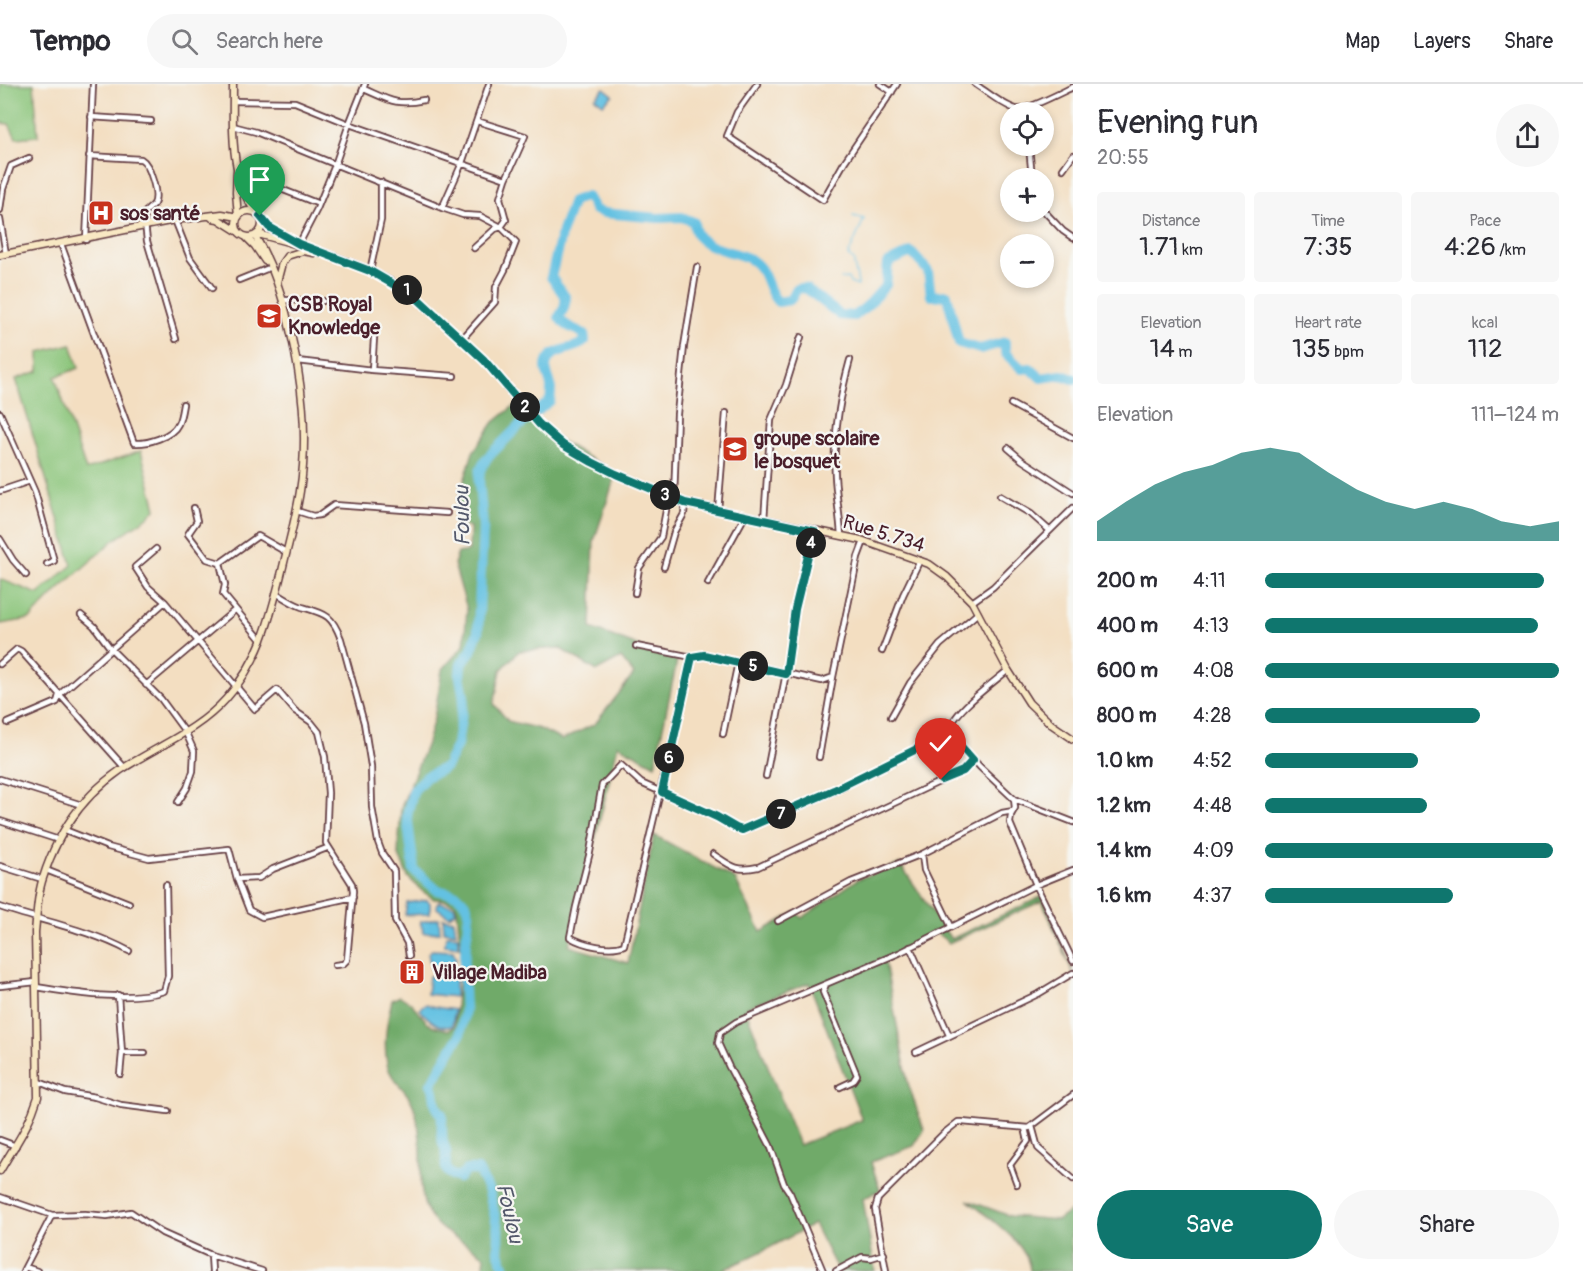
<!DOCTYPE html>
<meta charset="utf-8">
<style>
:root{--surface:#fff;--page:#f7f7f7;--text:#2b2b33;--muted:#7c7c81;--line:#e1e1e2;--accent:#0f766e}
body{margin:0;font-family:Pangolin,sans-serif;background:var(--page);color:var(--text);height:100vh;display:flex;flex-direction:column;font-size:22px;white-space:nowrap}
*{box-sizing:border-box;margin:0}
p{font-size:20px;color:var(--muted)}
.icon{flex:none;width:33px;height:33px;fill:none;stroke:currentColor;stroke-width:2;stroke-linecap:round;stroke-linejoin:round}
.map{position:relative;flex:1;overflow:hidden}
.side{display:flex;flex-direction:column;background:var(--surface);width:510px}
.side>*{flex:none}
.tools{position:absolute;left:1000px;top:18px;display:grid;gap:12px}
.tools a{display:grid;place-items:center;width:54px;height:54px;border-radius:50%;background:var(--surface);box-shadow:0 3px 9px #0003;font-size:30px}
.pin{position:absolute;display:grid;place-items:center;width:51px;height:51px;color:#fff;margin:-62px -26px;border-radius:50% 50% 50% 0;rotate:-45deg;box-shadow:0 0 6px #0007}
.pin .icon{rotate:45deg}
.km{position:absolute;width:30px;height:30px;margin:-15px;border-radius:50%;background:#222;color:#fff;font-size:16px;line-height:30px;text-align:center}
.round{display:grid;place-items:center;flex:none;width:63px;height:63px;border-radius:32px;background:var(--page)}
.head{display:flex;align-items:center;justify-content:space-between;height:102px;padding:0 24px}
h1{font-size:33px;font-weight:600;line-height:45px}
.figures{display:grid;grid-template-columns:repeat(3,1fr);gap:9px;height:102px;padding:6px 24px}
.figures div{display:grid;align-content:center;border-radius:6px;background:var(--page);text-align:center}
.figures b{font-size:26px;font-weight:600}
.figures small{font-size:16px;font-weight:400}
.figures p{font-size:16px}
.chart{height:168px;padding:12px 24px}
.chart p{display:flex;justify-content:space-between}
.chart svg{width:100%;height:108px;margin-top:6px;fill:var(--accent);opacity:.7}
.primary-button{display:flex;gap:12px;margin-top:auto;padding:12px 24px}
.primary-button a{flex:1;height:69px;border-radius:36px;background:var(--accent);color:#fff;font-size:24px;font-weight:600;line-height:69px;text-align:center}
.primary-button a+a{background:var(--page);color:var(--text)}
ul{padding:0 24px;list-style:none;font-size:20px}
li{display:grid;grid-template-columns:96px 72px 1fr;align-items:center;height:45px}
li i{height:15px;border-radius:8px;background:var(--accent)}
header{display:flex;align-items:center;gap:36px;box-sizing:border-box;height:84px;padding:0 30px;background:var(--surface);border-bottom:2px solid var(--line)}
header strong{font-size:28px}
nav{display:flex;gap:33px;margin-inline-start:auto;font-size:21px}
.search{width:420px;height:54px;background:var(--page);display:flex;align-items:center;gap:15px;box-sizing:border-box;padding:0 21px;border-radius:33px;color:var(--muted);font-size:22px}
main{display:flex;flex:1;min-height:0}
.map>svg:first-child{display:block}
.green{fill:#8ac479;stroke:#6a7252;stroke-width:1.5}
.forest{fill:#6faa69;stroke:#5c644a;stroke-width:1.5;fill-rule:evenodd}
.water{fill:#64c1e2;stroke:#577086;stroke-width:1.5}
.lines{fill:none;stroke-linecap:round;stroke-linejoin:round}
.stream{stroke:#64c1e2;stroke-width:1.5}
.river{stroke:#64c1e2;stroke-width:10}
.street-casing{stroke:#633c42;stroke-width:8}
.secondary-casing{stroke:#633c42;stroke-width:9}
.street{stroke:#fff;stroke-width:4.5}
.secondary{stroke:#f8e8c3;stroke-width:6}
.route-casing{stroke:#fff;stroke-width:12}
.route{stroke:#0f766e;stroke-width:8}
.labels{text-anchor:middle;stroke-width:4.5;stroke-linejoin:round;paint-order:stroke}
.poi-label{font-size:20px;font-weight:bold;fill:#4a1f2b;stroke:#f6f6f2;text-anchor:start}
.street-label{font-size:20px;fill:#4a1f2b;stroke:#f6f6f2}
.water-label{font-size:21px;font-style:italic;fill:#53586b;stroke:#f6f6f2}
</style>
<header>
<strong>Tempo</strong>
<div class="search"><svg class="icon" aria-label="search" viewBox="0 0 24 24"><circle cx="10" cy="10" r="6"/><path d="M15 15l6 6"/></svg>Search here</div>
<nav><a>Map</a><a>Layers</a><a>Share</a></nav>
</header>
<main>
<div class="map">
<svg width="1073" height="1187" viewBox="0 0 1073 1187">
<rect width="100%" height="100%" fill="#f6f6f2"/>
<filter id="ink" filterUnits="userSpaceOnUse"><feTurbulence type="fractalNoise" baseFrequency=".0167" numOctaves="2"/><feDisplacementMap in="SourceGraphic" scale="12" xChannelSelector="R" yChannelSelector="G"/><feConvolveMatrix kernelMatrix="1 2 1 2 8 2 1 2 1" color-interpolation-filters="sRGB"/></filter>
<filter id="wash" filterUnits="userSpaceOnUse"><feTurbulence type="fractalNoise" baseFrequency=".008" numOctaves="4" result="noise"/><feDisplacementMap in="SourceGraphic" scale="24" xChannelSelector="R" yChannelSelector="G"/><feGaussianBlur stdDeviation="1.35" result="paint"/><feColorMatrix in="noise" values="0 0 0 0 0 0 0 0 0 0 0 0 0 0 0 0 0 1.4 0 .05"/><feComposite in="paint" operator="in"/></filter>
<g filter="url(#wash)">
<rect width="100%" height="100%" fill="#f3dec1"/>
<path class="green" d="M0,0H34L38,52L16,54L9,40L0,39Z
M71,260L79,284L55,293L86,386L141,367L156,424L148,433L114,456L58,506L30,535L0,540V495L38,510L72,481L16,295L39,287V268Z"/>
<path class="forest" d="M520,317L551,351L616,390L594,457L591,544L677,577L655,681L618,661L569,862L628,879L654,751L735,795L761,848L796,828L802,834L858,795L900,780L951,855L1043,812L1073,889L1042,817L949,859L934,847L885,878L908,999L924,1046L914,1062L871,1078L880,1106L863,1115L875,1187H838L814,1140L769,1164L721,1187H483L485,1173C467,1156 441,1152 428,1129C418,1110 422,1087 421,1066C420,1053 418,1034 413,1021C408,1006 390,996 387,980C383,958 387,937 392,916L400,912L412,920L426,937L433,942L448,946L454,943L461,867L457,826L455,820L446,816L434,815L422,807L408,793L398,769L401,724L427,659L434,634L442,586L464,561L467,525L454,480L458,469L469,467L470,443L459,441L457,420L473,368L494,338ZM559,564L597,587L621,574L634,590L595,640L562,656L540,645L508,637L494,620L501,586L519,567ZM809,899L862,1036L799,1061L745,924Z
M967,1116L1010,1132L1058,1136L1073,1125L1071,1156L1073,1187H1030C1029,1159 986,1132 967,1116Z"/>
<path class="water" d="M604,4L613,11L603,20L595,14Z
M427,816L430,819V830L405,831L407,819Z
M439,818L454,822L456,828L449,832L437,824L436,821Z
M439,834L440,848L424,849L420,838Z
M443,834L454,836L456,849L444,847Z
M447,851L458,852V863L444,861Z
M432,866L453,867L456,875L452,884L431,885L428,869Z
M455,889V913L427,910L429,892Z
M427,920C432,924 446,924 455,926L452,942C440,946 427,935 420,925L422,922Z"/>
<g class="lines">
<path class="stream" d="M841,195L848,194L850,199L858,202C858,192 853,184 854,176L848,172L864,135L853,132"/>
<path class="river" d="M506,1187L498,1167L499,1150L489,1107L478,1086H467L459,1094C441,1087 447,1083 446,1068C446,1065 444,1062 443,1059C441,1049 442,1039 442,1030C431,1021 438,1010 431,1000L460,951L465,925L463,889L469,829L466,820L457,811L437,806L414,786L407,731L413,707L426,693L446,683L457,661L464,614L460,592L461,580L471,567L478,548L483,443L479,398L480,386L487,374L519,342L550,317C551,312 551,307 551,302C550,295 546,289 546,283C547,263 576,267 585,257L584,250C575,244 565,244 559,233L564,224L566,214L551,193L562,147L573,117L587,112L595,126L604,129L658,134L682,133L694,138C694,166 731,165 750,175C769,186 765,205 778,218L790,216C798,209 792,202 807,205L840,231L855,232L870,219L886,201L888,179L911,168L928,187L931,212L947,211L959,259L980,265L1005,258V269L1022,285L1030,284L1041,294L1062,291L1073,295"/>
</g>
</g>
<g filter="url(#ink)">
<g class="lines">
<g class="street-casing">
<path id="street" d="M757,0L737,28L727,52L823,116L845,77L897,0
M880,0L892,8
M975,0C987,8 1002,21 1016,25C1024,28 1062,8 1073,3
M364,5C389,16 396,22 424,16
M233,17L295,18L349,40L506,95
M91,33L151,37
M233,42L256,48L442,124L463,131L480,132L501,143L516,158L505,186L496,203L495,218L462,255
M1029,62L1032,94
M89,72L141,75C150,80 159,111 154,120C151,124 146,126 144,130L147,157L176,255
M1063,85L1073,71
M263,98L319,120
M442,124L462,79L489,0
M0,126L3,105L11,82L29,74
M1044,127L1063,147L1073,154
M0,135L6,170
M175,136L190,174L212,204
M86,156L93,0
M61,160L134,359C147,360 172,353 178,340C181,334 182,326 183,320
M299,160L317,125L335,81L349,40L365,0
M474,164L495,145L501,143L506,136L500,114L506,95L525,52L477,37
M370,187L381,136V98
M239,196L269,184
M283,216L323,217
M298,277L372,286L374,254
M372,286L454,292
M1011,320L1073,354
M0,329L35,408L54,477L47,480
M1008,364L1022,376L1073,409
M0,407L30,397
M1000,412L1031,430L1049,446
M194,424L197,437L188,450L207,475L220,479L258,452L286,468
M297,427L313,432L320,431L334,421L447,429
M718,427L726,329
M764,436L771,336L786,301L801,253
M841,452C840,432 836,412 835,392C833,353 840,312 850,276
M0,455L13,476L26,491
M156,465L135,483L148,503L165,518L255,625L277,606L295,627L311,638L319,648L325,673L328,709L326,759L352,800L353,807L347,876L343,880L335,881
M220,479L225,501L223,510L262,557
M664,483L674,448L684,430L685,419
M708,499L745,432
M276,509C284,514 293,520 302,523C326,530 332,531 341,555L364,639L371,682L372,723L378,758L382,769L394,787L395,837L407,859L409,872
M635,509L639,484L661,453L667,421L674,415L677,330L684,262L697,183
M972,518L993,503L1073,424
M81,531L94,542L111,565L161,615L186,649L194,667L193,687L187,704L178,718
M636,562L692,573
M882,567L903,511L920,476
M0,580L17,565L21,567L124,683
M1008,586C993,599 949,630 949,649L980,683L1014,715L1015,724L1011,731L1010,739L1036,801L1073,877
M833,593L822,597L704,571L692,573L624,861C610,867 583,861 570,853L576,823L590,768L602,701L621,681L641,699L717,733L736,744L743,746L834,707L949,649
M146,601L235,526
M891,633L910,599L940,561L978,529
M8,639L57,618L59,611L165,518
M723,650L738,578
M819,673L833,593L858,473L864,457
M766,692L786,589L795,525L814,446
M0,695L82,721
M1014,715L1073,738
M0,737L59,756
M65,746L108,763L149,774L229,765L237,795L249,826L262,833L353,813
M713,770C731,782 736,788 758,783L956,690L963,687L973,676
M922,770L924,786L951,842
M0,782L42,795
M46,786L129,819
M237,795L259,794L273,785L327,764
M0,823C42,837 90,846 129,867
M778,837L851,798L922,770L1002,729L1013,727
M910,863L949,951
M826,900L823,908L857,991L853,997L840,1003
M0,902L36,898
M36,903C72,909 130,918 164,907L168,892L166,801
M118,911L122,969
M916,968L1038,910L1073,889
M120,990L122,969H145
M39,998L65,1008L95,1013L121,1021L168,1027
M1032,1042L1038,1064L1073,1095
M0,1056L16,1062
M1017,1100L1010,1081L1028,1057L1025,1044
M0,1113L52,1131L85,1130L107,1132L131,1128L162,1149L211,1171L262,1187
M211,1171L212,1187
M25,1183L37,1187
M23,1187L52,1131
M823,1187L790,1109L784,1100L770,1061L729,983L718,959L720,949L736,938L899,869L1036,801L1073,786
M836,1187L862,1173L871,1174L884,1170
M886,1187L875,1125L878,1115L943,1050L958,1038H962L1029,1044L1073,1011"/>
</g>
<g class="secondary-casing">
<path id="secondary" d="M233,0C233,49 228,106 268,142C275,148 284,152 292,156
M236 140a13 13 0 1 1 26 0a13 13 0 1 1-26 0Z
M212,134L218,135L237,147
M258,150C312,164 371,181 417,214L484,276L539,340L551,351L563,361L616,390L685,419L861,456L929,480L947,493L972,518L1008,586L1029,619L1051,640L1073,655
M246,153L255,162L265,177
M0,171L175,136L222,130L238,133L236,108L237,86
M277,198L282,179L287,172L303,167L314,169
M0,1087C16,1059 28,1045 38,1013L35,848C37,830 37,811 43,794C59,743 90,702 137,676C169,657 201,643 226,615C260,577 270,535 282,487C288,461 296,434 300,407C309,351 302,296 289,241C282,210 272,179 255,152"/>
</g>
<use href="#street" class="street"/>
<use href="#secondary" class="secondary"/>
</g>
</g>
<g class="lines" filter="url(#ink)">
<g class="route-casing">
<path id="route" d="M260,132L269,143L299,160L370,187L417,214L484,276L539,340L563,361L592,378L616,390L685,419L814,447L795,525L786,590L704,571L692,573L662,708L717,733L736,744L742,746L834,706L949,649L973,676L963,687L941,696"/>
</g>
<use href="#route" class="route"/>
</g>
<defs>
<g id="hospital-square" transform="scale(1.35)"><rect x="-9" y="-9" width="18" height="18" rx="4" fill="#c8321e" stroke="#f6f6f2"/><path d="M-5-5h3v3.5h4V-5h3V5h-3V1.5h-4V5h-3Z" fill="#fff"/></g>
<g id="school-square" transform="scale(1.35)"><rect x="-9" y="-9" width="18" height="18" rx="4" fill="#c8321e" stroke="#f6f6f2"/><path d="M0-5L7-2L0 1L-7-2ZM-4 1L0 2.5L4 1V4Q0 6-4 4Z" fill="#fff"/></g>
<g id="building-square" transform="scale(1.35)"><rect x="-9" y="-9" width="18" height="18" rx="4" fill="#c8321e" stroke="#f6f6f2"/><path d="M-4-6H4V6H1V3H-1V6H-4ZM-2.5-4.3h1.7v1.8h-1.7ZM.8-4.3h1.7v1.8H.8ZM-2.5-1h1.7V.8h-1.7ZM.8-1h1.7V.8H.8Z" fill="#fff"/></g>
</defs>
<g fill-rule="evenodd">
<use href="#hospital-square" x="101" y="129"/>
<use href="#school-square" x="269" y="232"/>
<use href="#school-square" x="735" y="365"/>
<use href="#building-square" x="412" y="888"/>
</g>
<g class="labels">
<g class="poi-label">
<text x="120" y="136">sos santé</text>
<text x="288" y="227">CSB Royal<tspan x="288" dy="23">Knowledge</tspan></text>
<text x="754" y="361">groupe scolaire<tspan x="754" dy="23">le bosquet</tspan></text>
<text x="432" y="895">Village Madiba</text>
</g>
<g class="street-label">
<text transform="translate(884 449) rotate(17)" y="7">Rue 5.734</text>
</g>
<g class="water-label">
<text transform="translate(462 432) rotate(-91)" y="7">Foulou</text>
<text transform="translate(510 1129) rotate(77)" y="7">Foulou</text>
</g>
</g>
</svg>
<div class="tools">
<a><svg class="icon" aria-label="locate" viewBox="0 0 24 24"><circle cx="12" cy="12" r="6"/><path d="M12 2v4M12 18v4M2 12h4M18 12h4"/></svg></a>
<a>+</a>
<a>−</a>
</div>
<div class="pin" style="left:260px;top:132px;background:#1e9e55"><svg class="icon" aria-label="arrive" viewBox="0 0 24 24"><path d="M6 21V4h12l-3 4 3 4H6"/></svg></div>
<div class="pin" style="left:941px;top:696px;background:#d93025"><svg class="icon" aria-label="check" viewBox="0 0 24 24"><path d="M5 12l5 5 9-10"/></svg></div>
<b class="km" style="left:407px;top:206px">1</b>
<b class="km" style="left:525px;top:323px">2</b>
<b class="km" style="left:665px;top:411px">3</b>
<b class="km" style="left:811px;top:459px">4</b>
<b class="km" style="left:753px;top:582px">5</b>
<b class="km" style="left:669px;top:674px">6</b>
<b class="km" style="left:781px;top:730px">7</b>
</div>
<section class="side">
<div class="head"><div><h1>Evening run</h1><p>20:55</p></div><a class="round"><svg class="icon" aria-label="share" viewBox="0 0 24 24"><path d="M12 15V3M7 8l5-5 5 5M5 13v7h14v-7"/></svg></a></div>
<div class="figures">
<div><p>Distance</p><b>1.71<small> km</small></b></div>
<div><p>Time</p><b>7:35</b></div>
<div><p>Pace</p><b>4:26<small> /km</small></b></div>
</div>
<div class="figures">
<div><p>Elevation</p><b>14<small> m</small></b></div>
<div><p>Heart rate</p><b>135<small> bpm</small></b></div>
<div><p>kcal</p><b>112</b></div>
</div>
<div class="chart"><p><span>Elevation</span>111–124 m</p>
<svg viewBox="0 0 160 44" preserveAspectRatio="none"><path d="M0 44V36L10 28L20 21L30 16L40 13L50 8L60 6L70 8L80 16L90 23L100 28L110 31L120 28L130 31L140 36L150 38L160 36V44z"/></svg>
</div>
<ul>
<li><b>200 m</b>4:11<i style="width:95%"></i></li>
<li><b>400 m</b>4:13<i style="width:93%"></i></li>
<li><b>600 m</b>4:08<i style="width:100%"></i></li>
<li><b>800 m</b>4:28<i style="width:73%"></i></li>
<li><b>1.0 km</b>4:52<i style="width:52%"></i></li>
<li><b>1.2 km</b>4:48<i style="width:55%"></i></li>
<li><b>1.4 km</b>4:09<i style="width:98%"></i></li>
<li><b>1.6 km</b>4:37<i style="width:64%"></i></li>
</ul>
<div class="primary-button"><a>Save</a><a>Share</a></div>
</section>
</main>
